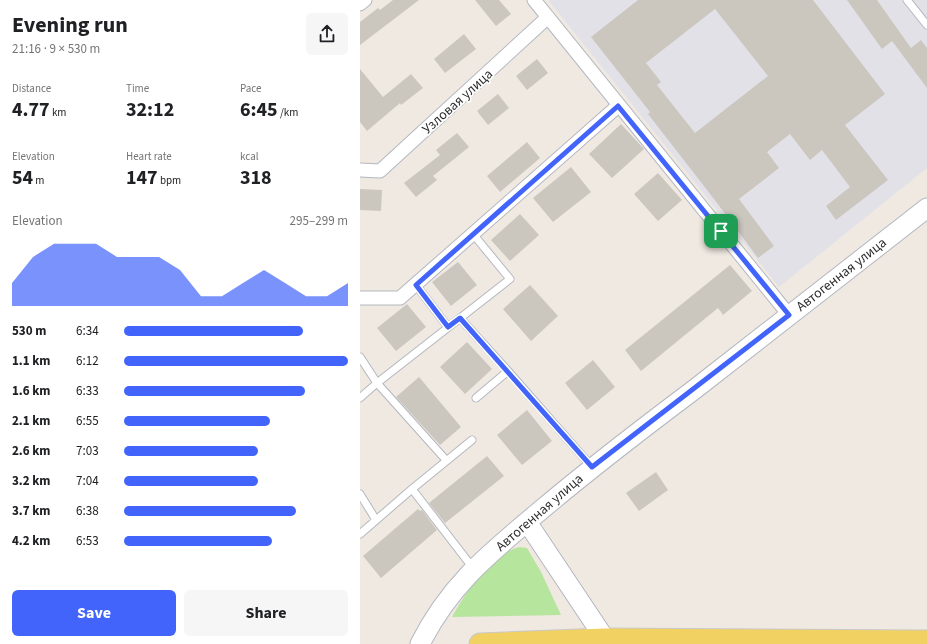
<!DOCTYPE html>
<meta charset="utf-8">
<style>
:root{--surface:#fff;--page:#f6f6f6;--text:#202124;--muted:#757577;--accent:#4264fb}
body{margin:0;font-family:"Source Sans 3",sans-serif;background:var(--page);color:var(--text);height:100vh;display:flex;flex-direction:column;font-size:15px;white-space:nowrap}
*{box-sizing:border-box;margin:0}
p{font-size:13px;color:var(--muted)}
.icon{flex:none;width:22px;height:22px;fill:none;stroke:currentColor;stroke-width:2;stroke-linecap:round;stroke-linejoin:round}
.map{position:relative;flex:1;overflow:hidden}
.details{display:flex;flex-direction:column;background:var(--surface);width:360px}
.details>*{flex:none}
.pin{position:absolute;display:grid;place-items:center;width:34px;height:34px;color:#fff;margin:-17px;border-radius:8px;box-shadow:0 2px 6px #0006}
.round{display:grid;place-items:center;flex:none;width:42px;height:42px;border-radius:6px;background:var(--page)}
.overview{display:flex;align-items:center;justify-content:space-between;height:68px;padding:0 12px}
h1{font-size:22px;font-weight:700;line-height:30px}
.figures{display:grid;grid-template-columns:repeat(3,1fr);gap:6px;height:68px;padding:4px 12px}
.figures div{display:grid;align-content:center}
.figures b{font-size:20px;font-weight:700}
.figures small{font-size:11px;font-weight:400}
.figures p{font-size:11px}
.chart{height:112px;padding:8px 12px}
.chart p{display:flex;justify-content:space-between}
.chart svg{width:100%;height:72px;margin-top:4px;fill:var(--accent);opacity:.7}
.cta{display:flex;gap:8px;margin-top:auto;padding:8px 12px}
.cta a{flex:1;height:46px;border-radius:6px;background:var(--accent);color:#fff;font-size:16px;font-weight:700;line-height:46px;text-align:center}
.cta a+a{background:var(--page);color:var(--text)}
ul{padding:0 12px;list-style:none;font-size:13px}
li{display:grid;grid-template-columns:64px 48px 1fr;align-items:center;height:30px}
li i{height:10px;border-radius:5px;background:var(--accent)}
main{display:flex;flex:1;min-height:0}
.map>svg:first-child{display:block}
.industrial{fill:#e3e1e8}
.green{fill:#b6e59e}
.building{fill:#cbc7bf;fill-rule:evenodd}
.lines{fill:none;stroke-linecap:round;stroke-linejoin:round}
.lane-casing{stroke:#b4b7c1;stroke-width:9}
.street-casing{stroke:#b4b7c1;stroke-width:15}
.secondary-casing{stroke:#b4b7c1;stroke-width:21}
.primary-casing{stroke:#c9c9c9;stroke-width:23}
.lane{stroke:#fff;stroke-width:7}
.street{stroke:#fff;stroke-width:13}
.secondary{stroke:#fff;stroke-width:19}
.primary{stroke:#f2d163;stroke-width:21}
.route-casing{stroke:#fff;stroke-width:8}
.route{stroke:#4264fb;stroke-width:5}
.labels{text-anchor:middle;stroke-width:3.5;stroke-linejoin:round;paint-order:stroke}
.street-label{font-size:14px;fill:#2e2e2e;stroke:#fff}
</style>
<main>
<section class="details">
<div class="overview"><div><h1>Evening run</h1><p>21:16 · 9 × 530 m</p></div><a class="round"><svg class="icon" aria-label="share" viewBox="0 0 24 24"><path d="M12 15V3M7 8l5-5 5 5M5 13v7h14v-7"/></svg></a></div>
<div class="figures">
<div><p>Distance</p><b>4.77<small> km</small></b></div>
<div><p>Time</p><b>32:12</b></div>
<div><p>Pace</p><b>6:45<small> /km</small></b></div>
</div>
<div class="figures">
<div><p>Elevation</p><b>54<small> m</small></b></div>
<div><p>Heart rate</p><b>147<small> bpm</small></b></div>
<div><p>kcal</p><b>318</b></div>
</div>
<div class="chart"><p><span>Elevation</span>295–299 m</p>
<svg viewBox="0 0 160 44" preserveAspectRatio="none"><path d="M0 44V30L10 14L20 6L30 6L40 6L50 14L60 14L70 14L80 22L90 38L100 38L110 30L120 22L130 30L140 38L150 38L160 30V44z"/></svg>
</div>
<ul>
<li><b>530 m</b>6:34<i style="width:80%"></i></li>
<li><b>1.1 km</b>6:12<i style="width:100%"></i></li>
<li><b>1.6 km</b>6:33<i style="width:81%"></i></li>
<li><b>2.1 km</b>6:55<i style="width:65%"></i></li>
<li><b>2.6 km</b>7:03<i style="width:60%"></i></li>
<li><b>3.2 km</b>7:04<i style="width:60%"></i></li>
<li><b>3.7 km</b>6:38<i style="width:77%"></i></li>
<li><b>4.2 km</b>6:53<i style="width:66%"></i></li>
</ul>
<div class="cta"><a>Save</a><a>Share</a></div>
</section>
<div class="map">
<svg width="567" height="644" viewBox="0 0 567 644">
<rect width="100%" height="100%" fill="#efe9e1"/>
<path class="industrial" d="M188,0H567V168L419,287Z"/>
<path class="green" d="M160,547L167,548L181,572L201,615L92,617C104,594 133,552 160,547Z"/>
<path class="building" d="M33,0H59L0,45V22L18,8L20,10Z
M115,0H139L151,14L136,26Z
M278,0H453L525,94L485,125L528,180L476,220L466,206L490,187L462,150L450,160L430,134L407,152L419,168L379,199L414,246L398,258L354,199L288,114L290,112L231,37ZM355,9L408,76L335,133L297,85L301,82L286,63Z
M487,0H517L551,48L561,40L567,48V88L532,41L522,49Z
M104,34L116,49L85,73L74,59Z
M177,59L188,73L167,90L156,76Z
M0,69L23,97L51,74L63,88L41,105L40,103L7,131L0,122Z
M138,94L149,108L128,125L117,111Z
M261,124L284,149L252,178L229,154Z
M97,133L109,147L73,176L77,180L56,197L44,183L80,155L76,150Z
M167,142L180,158L140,192L127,176Z
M211,167L231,192L193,222L173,198Z
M298,173L322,200L298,221L274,194Z
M0,189L22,190L21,211L0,210Z
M160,214L179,235L150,261L131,240Z
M98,262L117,285L91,306L72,282Z
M370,265L392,291L363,315L358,308L281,371L265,350Z
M170,285L198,316L171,341L143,309Z
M47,304L66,327L36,351L17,328Z
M107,342L132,369L105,394L80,367Z
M233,360L255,387L227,410L205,383Z
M59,377L101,427L80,445L36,397Z
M167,410L192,441L162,465L137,435Z
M127,456L144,476L85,523L69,503Z
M296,472L308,490L279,511L266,493Z
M58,509L60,511L62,510L77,530L21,578L3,556Z"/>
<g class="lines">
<g class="lane-casing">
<path id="lane" d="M547,0L567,25
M56,285L88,327
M100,318L148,371L116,398
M0,357L17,383L0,398
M148,371L232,467
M112,440L52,489L113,568
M86,460L17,383L150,279L113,234
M0,494L16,520
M0,534L52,489"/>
</g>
<g class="street-casing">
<path id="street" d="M174,0L429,315
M0,4L5,0
M0,170L20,171L188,17
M0,298H40L258,106"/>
</g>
<g class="secondary-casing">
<path id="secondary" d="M167,522L245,639
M60,644C90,584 130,553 181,510C231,468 283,428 335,389C413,329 489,268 567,208"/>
</g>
<g class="primary-casing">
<path id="primary" d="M120,644L245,639L567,641"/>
</g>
<use href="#lane" class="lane"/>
<use href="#street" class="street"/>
<use href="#secondary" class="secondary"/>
<use href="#primary" class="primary"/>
</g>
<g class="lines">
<g class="route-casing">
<path id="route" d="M258,106L429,315L232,467L100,318L88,327L56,285Z"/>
</g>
<use href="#route" class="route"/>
</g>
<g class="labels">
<g class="street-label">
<text transform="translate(97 101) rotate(-42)" y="5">Узловая улица</text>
<text transform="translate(481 274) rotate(-38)" y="5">Автогенная улица</text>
<text transform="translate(179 512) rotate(-41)" y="5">Автогенная улица</text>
</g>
</g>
</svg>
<div class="pin" style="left:361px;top:231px;background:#1e9e55"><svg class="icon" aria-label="arrive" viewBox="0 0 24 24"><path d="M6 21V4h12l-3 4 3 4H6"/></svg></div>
</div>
</main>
